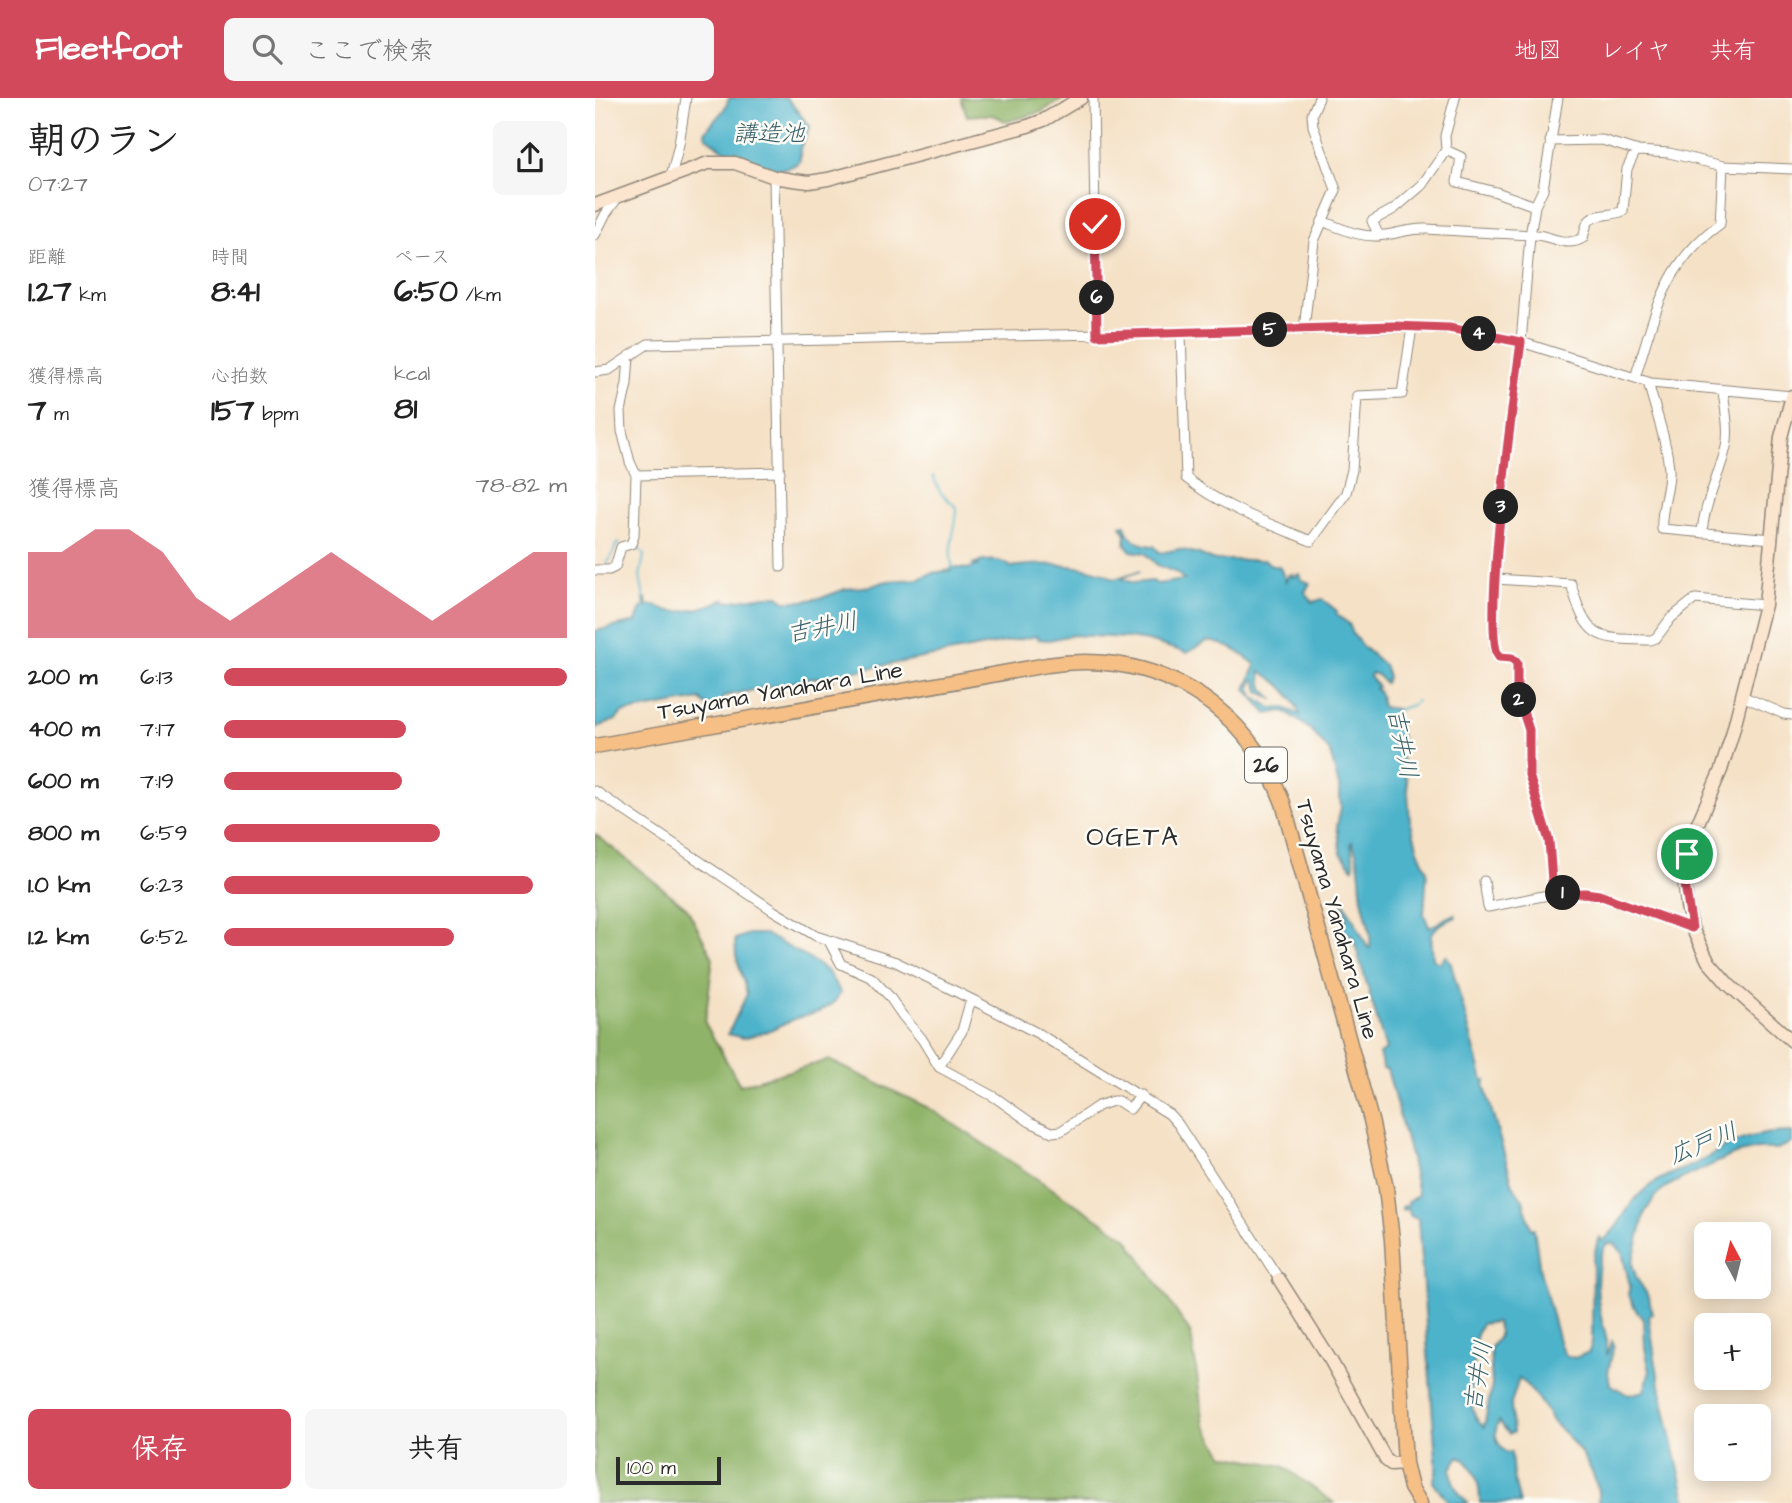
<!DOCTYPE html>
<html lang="ja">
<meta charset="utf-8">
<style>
:root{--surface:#fff;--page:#f6f6f6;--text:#222;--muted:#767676;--accent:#d1495b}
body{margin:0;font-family:"Architects Daughter","Klee One",sans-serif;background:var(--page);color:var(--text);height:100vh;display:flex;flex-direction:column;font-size:26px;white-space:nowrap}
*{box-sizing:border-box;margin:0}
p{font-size:23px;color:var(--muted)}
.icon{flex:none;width:38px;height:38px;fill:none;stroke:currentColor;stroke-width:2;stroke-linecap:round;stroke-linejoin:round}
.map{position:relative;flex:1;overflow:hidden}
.panel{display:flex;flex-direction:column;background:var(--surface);width:595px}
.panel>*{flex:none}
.needle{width:46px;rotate:353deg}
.tools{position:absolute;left:1099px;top:1124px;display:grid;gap:14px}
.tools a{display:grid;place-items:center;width:77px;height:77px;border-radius:10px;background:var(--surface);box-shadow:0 4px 18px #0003;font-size:35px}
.scale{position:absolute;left:21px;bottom:18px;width:105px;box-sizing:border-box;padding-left:7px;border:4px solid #2b2b2b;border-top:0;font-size:19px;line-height:24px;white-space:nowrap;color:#2b2b2b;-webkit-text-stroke:5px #fdfcf7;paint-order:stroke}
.pin{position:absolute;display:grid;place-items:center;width:60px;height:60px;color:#fff;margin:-30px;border:4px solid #fff;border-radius:50%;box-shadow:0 2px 7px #0007}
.km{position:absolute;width:35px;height:35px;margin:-18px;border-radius:50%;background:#222;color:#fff;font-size:19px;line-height:35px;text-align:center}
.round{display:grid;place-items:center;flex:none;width:74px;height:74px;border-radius:10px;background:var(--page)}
.summary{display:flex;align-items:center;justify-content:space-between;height:119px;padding:0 28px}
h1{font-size:38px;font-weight:700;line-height:52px}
.metrics{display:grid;grid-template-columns:repeat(3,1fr);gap:10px;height:119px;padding:7px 28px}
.metrics div{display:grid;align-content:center}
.metrics b{font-size:30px;font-weight:700}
.metrics small{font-size:19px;font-weight:400}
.metrics p{font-size:19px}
.chart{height:196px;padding:14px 28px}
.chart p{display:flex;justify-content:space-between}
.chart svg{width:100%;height:126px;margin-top:7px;fill:var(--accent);opacity:.7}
.action{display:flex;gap:14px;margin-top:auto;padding:14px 28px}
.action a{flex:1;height:80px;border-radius:10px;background:var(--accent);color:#fff;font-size:28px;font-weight:700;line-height:80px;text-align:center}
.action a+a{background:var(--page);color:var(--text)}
ul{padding:0 28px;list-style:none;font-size:23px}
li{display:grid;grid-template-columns:112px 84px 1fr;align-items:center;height:52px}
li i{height:18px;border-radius:9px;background:var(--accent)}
header{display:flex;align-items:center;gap:42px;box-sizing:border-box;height:98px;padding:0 35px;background:var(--accent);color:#fff}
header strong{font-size:33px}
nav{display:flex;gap:38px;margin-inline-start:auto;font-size:24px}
.search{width:490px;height:63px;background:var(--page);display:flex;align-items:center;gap:18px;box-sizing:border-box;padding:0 24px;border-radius:10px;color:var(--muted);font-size:26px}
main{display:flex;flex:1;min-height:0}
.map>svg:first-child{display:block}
.forest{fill:#8fb368;stroke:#5d6f4a;stroke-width:2}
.water{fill:#4db3cb;stroke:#3c6f7b;stroke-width:2;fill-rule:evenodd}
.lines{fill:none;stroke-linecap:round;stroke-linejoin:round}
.stream{stroke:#4db3cb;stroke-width:2}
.street-casing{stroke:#908678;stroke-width:11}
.secondary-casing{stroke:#908678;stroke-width:15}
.primary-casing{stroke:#908678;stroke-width:17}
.street{stroke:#fff;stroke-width:9}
.secondary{stroke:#fbe5cf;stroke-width:12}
.primary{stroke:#f5bf86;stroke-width:14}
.route-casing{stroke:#fff;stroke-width:14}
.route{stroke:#d1495b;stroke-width:9}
.labels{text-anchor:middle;stroke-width:5;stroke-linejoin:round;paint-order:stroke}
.shield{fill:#fdfcf7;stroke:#6a6a68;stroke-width:2}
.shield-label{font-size:21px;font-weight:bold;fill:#2b2b2b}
.street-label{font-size:23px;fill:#2b2b2b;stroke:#fdfcf7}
.water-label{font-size:24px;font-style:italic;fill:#39616b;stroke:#fdfcf7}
.quarter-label{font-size:26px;letter-spacing:2px;fill:#2b2b2b;stroke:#fdfcf7}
</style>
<header>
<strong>Fleetfoot</strong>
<div class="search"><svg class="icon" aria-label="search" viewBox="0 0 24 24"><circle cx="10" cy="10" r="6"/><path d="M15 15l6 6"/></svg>ここで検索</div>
<nav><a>地図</a><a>レイヤ</a><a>共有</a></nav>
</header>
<main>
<section class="panel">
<div class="summary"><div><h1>朝のラン</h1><p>07:27</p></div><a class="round"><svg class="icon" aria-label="share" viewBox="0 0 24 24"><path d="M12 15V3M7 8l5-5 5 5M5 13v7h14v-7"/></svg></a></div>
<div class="metrics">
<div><p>距離</p><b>1.27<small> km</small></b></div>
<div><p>時間</p><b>8:41</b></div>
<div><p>ペース</p><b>6:50<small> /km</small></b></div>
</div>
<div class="metrics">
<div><p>獲得標高</p><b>7<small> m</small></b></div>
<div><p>心拍数</p><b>157<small> bpm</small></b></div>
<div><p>kcal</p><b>81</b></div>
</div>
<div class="chart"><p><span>獲得標高</span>78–82 m</p>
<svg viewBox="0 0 160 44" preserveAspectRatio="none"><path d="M0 44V14L10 14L20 6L30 6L40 14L50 30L60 38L70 30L80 22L90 14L100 22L110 30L120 38L130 30L140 22L150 14L160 14V44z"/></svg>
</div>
<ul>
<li><b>200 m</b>6:13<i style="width:100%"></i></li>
<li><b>400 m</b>7:17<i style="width:53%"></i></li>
<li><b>600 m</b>7:19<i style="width:52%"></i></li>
<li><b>800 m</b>6:59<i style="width:63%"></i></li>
<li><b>1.0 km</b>6:23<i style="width:90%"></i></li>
<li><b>1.2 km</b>6:52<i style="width:67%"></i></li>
</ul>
<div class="action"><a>保存</a><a>共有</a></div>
</section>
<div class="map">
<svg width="1197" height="1405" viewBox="0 0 1197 1405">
<rect width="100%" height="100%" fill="#fdfcf7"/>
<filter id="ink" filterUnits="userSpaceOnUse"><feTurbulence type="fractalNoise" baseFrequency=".0143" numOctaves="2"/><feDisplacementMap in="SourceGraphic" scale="14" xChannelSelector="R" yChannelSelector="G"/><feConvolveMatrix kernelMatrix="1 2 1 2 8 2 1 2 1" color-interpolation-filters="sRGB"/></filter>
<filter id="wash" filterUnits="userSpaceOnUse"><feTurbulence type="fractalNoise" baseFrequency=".00686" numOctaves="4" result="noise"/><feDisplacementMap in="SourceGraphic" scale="28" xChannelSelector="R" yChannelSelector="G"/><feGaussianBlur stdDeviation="1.57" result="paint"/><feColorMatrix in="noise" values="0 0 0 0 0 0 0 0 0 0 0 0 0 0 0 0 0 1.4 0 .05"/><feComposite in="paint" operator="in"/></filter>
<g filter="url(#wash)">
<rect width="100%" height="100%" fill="#f5e1c6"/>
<path class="forest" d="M366,0H469L446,14L411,24C399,14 386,17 372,18Z
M0,736L92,810L118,860L110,925L145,987L234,962L334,1010L532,1140L596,1236L609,1326L629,1357L688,1368L739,1405H0Z"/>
<path class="water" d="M134,0H192L215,29L205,50V63C179,86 133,56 111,39L110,35C117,22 130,16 134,0Z
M530,427C532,440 545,448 559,448L565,455L584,451L604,456L618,462H670L677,468H684L691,483L693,477L697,476V479L705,476L707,482L715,485L710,494L718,504L727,501L742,513V517L754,526L758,536L767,548L789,567L793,578L790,585L782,577L776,575L775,578L783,589L780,590L785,596L787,609L802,611L799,616L801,622L798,623L802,628L804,627L807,642L804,647L812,683L815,722L823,752L832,773L829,816L834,829C844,826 850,819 860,816L861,819L844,827L836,836L838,861L845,865L851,857L856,866L888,982H891L889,986L918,1087L928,1102L936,1131L939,1130L945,1173L965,1247L970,1257L980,1260L994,1254L997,1244L998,1163L1003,1141L1005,1139L1007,1143C1023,1133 1030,1110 1044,1097C1065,1075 1092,1073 1115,1058C1130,1047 1151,1039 1170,1036C1179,1034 1188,1035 1197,1034V1045L1182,1051H1162L1140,1056L1088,1080L1069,1090L1061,1098L1050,1114L1037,1166L1042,1181L1054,1199L1057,1216L1054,1217C1061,1281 1077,1342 1092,1405H1003C1006,1382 988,1355 972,1338C968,1333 960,1328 957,1323C948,1307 938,1292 924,1280L916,1306L918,1335L914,1336L904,1323C897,1335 902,1347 912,1355L916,1354L918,1378L925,1405H885C885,1387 880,1366 864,1358L856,1371C857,1386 862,1394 873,1405H854L838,1384L841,1375V1361L823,1121L815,1118L814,1111L807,1112V1109L813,1107V1104L823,1097L816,1061L792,971H788L784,956L791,952L758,839L749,833L748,826L752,820L746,798C755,816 765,832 773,850H775C777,832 770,817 767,800C764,780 766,763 757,744L756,745L759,766L758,770L746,755L742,728L746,709L744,688L735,654L716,632L693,615L687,613L672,616L651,591L661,567C646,555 633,546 613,543L592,555L553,543L533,540L477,537L454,542L443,541L442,538L239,577L237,584L229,585L224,579L129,598L125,606L112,609L105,601L27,615L21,622L0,630V533L41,524L46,510L50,509L49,500H51L52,508L61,507C77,521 112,509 130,501L131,504L170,498H183L190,503H209L229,499L250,491L276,488L292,483L324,481L337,475L356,472L357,469L372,471L385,467L377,466C389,462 407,460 416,469C443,464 498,466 519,481L545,473L526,480L538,485L558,483L562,486L589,482L582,475L562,467L550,455L536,453L530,446L531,436L526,428ZM665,573C684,584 698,596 705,617L688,609L677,610L659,598L655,588L659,582H661L664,593L679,602L668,590ZM1019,1145L1027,1154L1035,1188L1033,1196L1042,1214L1049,1222L1050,1250L1055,1273L1049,1293L1033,1297L1015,1286L1013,1275L1019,1246L1017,1243L1012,1256C1010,1249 1012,1241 1010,1234C1002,1210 997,1169 1011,1146ZM901,1224C908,1243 902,1238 895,1251L897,1287L889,1329C870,1314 877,1285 879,1265C880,1251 879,1238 886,1226Z
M154,836H170L213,860L232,873L246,895L239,904L224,914L202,920L168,935L148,940L133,936L152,896L141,857L140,841Z"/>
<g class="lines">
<path class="stream" d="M338,378L345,394L362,410C362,431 351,448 358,470
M40,445L49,457L45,478L49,501
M10,469L18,456L21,447L25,445
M802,612L817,607L822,603"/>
</g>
</g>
<g filter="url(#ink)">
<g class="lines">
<g class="street-casing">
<path id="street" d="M498,0L502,237
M963,0L948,91L940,108L935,138L926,244L907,395L899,503L900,552L904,559L917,560L922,565V595L934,632V677L954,743L958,796L990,795L1004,797L1097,830
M955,43L1007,42L1043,53L1074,55L1128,68L1197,71
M851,52L866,59L862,84L901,94L940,108
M76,79L84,46L91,0
M179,79L186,469
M727,123C748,131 767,141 790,137C804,135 817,130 832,131C869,133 904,136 941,137C957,138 971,150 988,140C990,135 990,127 994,123C1001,115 1019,118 1028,113L1032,71L1041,52
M0,137L10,117L23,99
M784,138L777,123L799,111L827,87L851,52L850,38L860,0
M709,231L719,143L741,92L718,28L717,16L724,0
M586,236L591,380C625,408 675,426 716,443L751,395L757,372L762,298L807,296L817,229
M0,274L14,272L53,246L817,229L854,230L926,244L1056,285L1197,298
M1040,280C1059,219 1069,165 1125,126L1128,68
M1053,284C1060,312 1072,343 1074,371C1075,392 1065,411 1067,431L1177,441
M41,377L185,374
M1107,435C1109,405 1124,379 1131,349C1135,332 1130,311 1128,294
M0,472H14L20,469L26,449L36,446L39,438L41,377L35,364L27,333L26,313L32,286L34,258
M901,481L976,486C992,542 1001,541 1056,542L1061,540L1076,520L1100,501L1170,507
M1147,598L1189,616L1197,617
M0,693L179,813L221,838L301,864L378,902L444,936L574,1016L583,1026L684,1181
M889,783L893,809L958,796
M234,843L246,866L277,880L294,898L307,917L327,941L344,969L401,1000L435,1024L457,1034L466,1033L503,1008L518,1003H523L535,1011L546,997
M344,969L367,933L374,908L378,902"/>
</g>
<g class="secondary-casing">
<path id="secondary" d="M0,107L113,65H140L179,79L198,82L214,84L233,81L433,28L449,22L486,0
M1197,298L1186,339L1170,507L1137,637L1126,672L1096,741L1089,777L1092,808L1097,830L1113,863L1133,886L1197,943
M684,1181L736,1263L791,1362L796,1366L810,1365"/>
</g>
<g class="primary-casing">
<path id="primary" d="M0,648L452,567C559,551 650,604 688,705L776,1022L791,1090L797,1142L810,1365L816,1390L825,1405"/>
</g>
<use href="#street" class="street"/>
<use href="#secondary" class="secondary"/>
<use href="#primary" class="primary"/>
</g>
</g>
<g class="lines" filter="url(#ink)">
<g class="route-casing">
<path id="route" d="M500,126L502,237L799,228L854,230L926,244C920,288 886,535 904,559L917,560L922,565V595L934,632V677L954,743L958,796L990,795L1004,797L1097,830L1090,786L1092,756"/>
</g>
<use href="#route" class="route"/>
</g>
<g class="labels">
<rect class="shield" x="650" y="649.5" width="42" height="35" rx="5"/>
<g class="shield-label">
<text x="671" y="674">26</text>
</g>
<g class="street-label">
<text transform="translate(185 592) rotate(-10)" y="8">Tsuyama Yanahara Line</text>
<text transform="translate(743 821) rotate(74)" y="8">Tsuyama Yanahara Line</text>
</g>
<g class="water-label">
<text x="174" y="43">講造池</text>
<text transform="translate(227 529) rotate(-11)" y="8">吉井川</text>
<text transform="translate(808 645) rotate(79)" y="8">吉井川</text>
<text transform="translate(1108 1045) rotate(-22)" y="8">広戸川</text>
<text transform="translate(883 1278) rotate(-81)" y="8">吉井川</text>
</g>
<g class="quarter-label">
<text x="538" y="747">OGETA</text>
</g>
</g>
</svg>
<div class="tools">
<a><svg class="needle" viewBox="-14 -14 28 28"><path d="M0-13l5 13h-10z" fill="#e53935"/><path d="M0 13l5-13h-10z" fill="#767676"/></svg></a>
<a>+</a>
<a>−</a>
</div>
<div class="scale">100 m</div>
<div class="pin" style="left:1092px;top:756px;background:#1e9e55"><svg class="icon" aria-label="arrive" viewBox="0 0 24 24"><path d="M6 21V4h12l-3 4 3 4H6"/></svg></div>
<div class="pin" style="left:500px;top:126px;background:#d93025"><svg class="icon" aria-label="check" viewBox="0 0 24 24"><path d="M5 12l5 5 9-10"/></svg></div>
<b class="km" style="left:968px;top:795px">1</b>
<b class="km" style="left:924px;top:602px">2</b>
<b class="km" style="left:906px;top:409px">3</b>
<b class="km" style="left:884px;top:236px">4</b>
<b class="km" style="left:675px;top:232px">5</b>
<b class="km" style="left:502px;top:200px">6</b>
</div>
</main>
